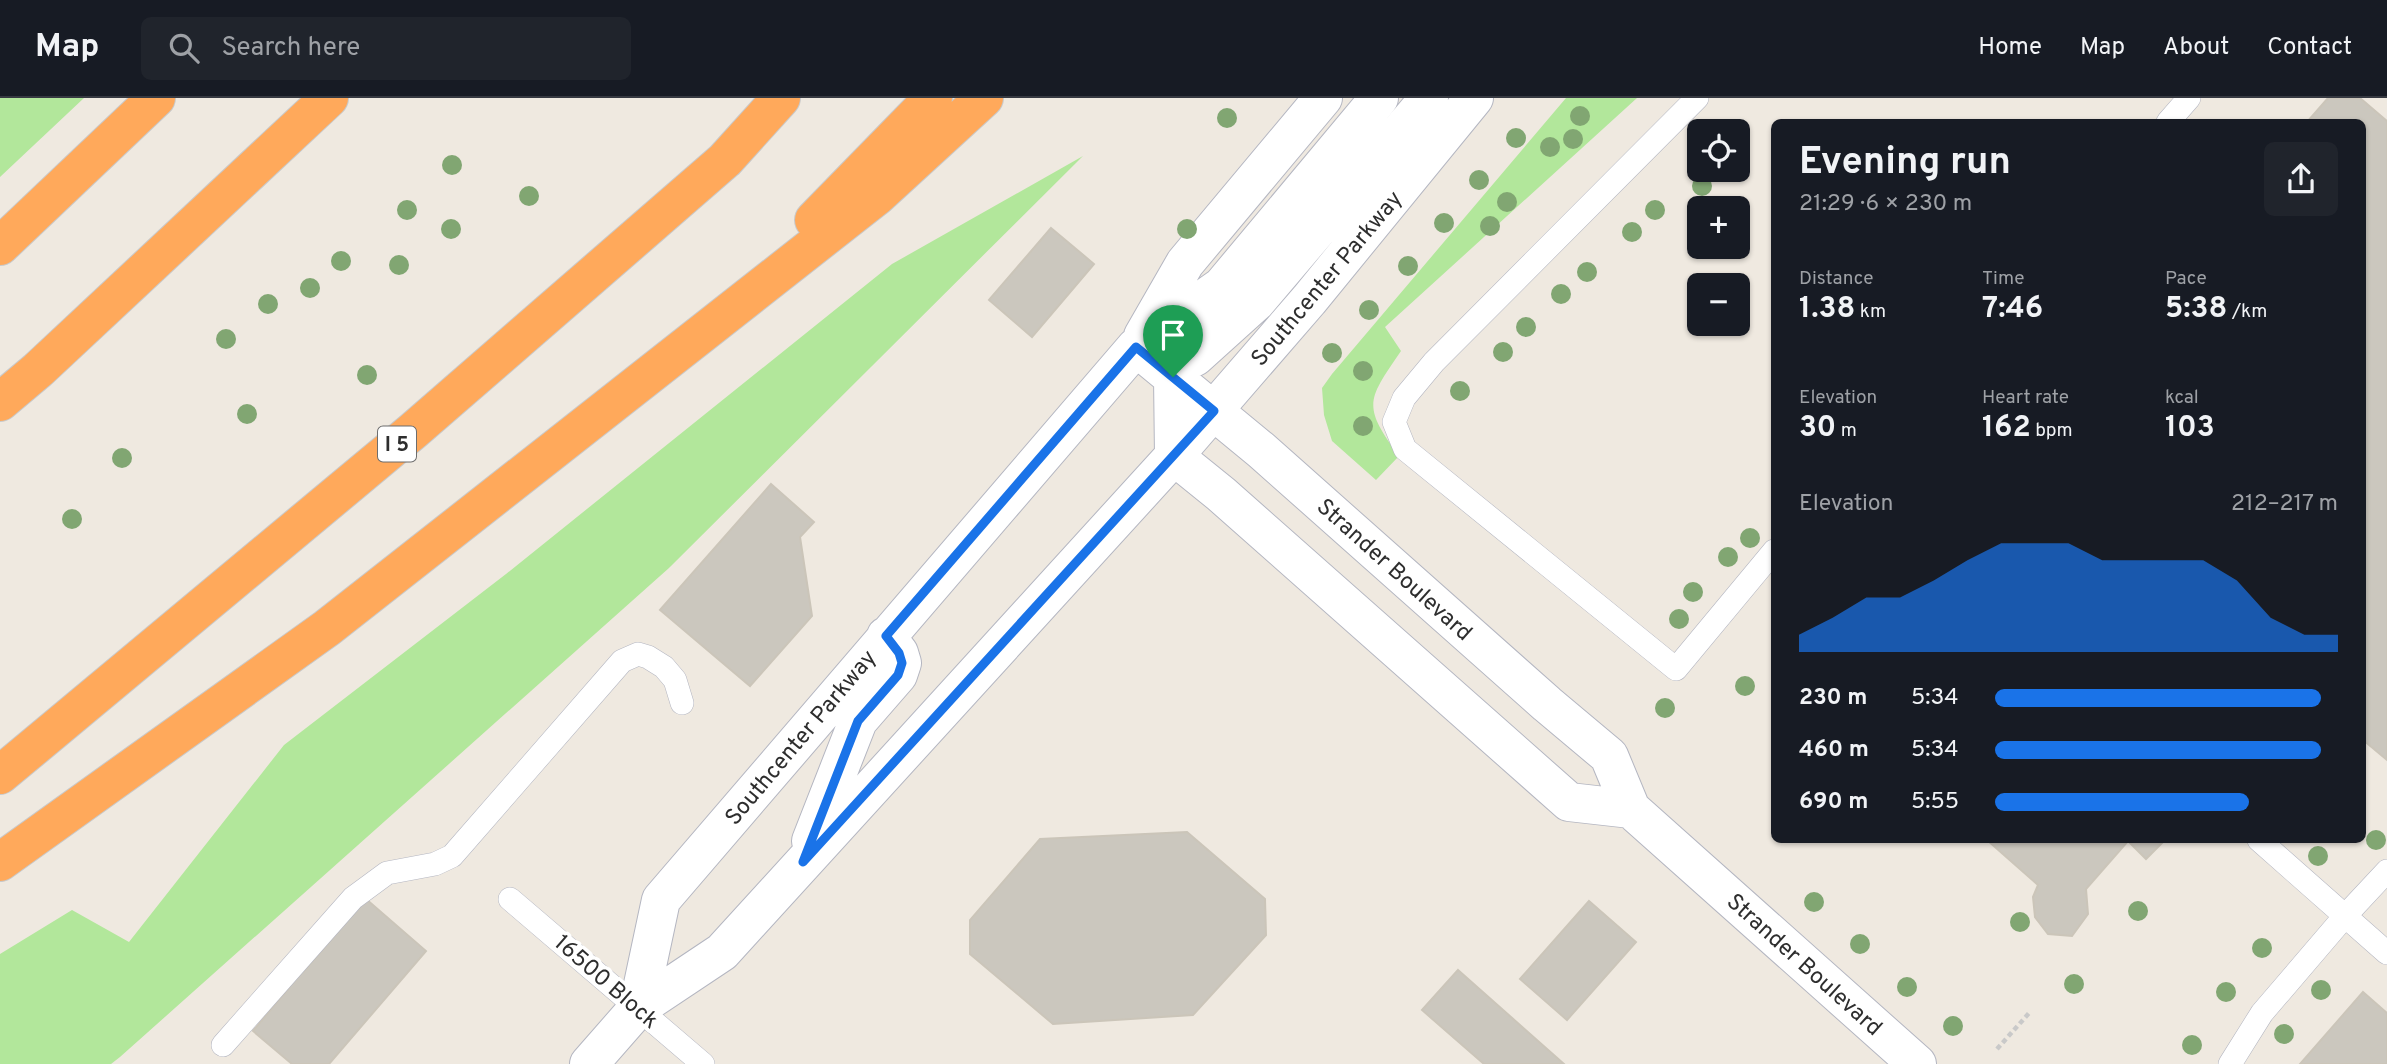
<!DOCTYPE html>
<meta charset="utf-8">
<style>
:root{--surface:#171b24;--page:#20242c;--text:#f1f3f6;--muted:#9ea1a6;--line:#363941;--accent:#1a73e8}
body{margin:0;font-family:Overpass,sans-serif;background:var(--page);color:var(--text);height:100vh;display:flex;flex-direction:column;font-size:26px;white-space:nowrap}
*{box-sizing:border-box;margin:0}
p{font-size:23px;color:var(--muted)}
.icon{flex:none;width:38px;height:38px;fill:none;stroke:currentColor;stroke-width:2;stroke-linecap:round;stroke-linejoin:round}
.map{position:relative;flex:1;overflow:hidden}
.side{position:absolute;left:1771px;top:21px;width:595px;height:724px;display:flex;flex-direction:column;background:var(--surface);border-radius:10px;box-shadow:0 2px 5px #0004}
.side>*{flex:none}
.tools{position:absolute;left:1687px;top:21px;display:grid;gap:14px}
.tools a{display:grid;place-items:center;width:63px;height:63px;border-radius:10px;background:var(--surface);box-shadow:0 2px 5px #0004;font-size:35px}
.pin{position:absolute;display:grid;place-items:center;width:60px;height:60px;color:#fff;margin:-72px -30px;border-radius:50% 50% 50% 0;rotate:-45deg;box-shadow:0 0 7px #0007}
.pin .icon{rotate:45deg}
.round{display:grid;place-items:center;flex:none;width:74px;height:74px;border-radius:10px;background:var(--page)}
.summary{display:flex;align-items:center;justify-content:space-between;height:119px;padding:0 28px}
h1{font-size:38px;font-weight:700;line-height:52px}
.stats{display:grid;grid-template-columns:repeat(3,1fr);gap:10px;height:119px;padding:7px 28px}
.stats div{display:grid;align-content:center}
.stats b{font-size:30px;font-weight:700}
.stats small{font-size:19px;font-weight:400}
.stats p{font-size:19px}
.chart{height:196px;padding:14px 28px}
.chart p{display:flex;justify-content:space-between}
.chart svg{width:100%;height:126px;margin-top:7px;fill:var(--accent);opacity:.7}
ul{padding:0 28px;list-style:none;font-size:23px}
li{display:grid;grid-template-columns:112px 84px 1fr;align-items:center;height:52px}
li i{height:18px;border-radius:9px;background:var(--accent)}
header{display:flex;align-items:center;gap:42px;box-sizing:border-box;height:98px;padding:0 35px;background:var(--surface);border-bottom:2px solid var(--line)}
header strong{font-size:33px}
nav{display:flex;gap:38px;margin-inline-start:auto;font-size:24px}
.search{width:490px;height:63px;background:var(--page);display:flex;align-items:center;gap:18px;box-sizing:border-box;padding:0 24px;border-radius:10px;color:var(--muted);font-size:26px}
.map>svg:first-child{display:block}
.green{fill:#b2e79b}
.building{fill:#cbc7be;stroke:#cbc5b9;stroke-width:2}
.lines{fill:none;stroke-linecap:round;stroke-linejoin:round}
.service-casing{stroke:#b4b6c1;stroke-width:24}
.secondary-casing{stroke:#b4b6c1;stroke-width:40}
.motorway-casing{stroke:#c9c9c9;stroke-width:40}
.path{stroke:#c9c9c9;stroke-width:4.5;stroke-dasharray:5 3.5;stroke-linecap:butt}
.service{stroke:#fff;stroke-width:23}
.secondary{stroke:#fff;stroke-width:38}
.motorway{stroke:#ffa95b;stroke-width:38}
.tree{fill:#81a672}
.route-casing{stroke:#fff;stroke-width:14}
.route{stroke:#1a73e8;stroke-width:9}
.labels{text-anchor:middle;stroke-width:7;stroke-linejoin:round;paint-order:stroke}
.shield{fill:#fff;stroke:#6d6d6d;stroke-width:2}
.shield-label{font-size:21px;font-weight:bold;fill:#2e2e2e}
.street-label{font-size:23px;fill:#2e2e2e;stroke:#fff}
</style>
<header>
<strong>Map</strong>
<div class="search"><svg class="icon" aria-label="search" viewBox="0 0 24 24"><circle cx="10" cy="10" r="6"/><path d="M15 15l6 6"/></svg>Search here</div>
<nav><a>Home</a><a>Map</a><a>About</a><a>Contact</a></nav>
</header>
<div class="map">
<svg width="2387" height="966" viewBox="0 0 2387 966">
<rect width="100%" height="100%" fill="#efe9e0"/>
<path class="green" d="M0,0H84L0,79Z
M1566,0H1637L1385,229L1401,253C1367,303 1362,307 1399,358L1376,382L1332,343L1324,317L1322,290L1332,276Z
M1083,58L669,470L120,959L111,966H0V856L72,812L129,844L284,647L506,476L892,166Z"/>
<path class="building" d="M2328,0H2360L2387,23V662L2362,641V24H2307Z
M1051,130L1094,166L1032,239L989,202Z
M771,386L814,424L800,439L812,518L750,588L660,512Z
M1187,734L1265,801L1266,837L1193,917L1053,926L970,856V822L1040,741Z
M1987,742H2165L2146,761L2128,743L2086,791L2088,816L2072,838L2048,836L2035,819L2033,799L2038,787Z
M366,801L426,853L329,966H292L253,933L289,890L282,885L297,867L304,873Z
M1589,803L1636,844L1567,922L1520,881Z
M1458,872L1564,966H1484L1422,912Z
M2363,894L2387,915V966H2300Z"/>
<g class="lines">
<g class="service-casing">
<path id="service" d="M1697,0L1434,264L1404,300L1394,324L1405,351L1676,571L1774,453
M2168,24L2189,0
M2259,742L2387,855
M510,801L703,966
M223,947L353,800L387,775L435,766L452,758L622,563L638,556L648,559L664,569L675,582L682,605
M2230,966L2262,915L2345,818L2387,773"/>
</g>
<g class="secondary-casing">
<path id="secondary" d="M1143,238L1185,165L1323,0
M1136,249L1261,352L1547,606L1609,658L1631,711L1917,966
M1195,259L1256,204L1429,0
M1174,358L1221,396L1569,704L1631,711
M1174,358L1173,279L1222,188L1379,0
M811,743L858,623L898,577L902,565L899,555L886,538
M638,910L661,802L1136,249L1222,188
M589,966L638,910L722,854L1174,358L1309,202L1474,0"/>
</g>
<g class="motorway-casing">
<path id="motorway" d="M814,122L933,0
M0,148L156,0
M0,304L38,272L329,0
M0,677L413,333L725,62L781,0
M0,764L327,530L877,98L984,0"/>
</g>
<path class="path" d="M1997,951L2030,914"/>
<use href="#service" class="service"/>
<use href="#secondary" class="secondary"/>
<use href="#motorway" class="motorway"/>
</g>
<g class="tree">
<circle cx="1580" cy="18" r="10"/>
<circle cx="1227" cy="20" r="10"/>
<circle cx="1516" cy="40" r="10"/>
<circle cx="1573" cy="41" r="10"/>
<circle cx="1550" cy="49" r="10"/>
<circle cx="452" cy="67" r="10"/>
<circle cx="1479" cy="82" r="10"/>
<circle cx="1702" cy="88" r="10"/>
<circle cx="529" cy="98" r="10"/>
<circle cx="1507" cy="104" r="10"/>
<circle cx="407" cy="112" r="10"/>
<circle cx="1655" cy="112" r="10"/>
<circle cx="1444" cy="125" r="10"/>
<circle cx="1490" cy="128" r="10"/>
<circle cx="451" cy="131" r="10"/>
<circle cx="1187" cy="131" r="10"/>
<circle cx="1632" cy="134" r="10"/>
<circle cx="341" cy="163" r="10"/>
<circle cx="399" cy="167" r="10"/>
<circle cx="1408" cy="168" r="10"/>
<circle cx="1587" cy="174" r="10"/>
<circle cx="310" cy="190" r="10"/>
<circle cx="1561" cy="196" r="10"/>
<circle cx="268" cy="206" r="10"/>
<circle cx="1369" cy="212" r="10"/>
<circle cx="1526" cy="229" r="10"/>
<circle cx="226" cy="241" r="10"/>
<circle cx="1503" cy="254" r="10"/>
<circle cx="1332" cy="255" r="10"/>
<circle cx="1363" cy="273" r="10"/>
<circle cx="367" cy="277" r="10"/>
<circle cx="1460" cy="293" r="10"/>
<circle cx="247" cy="316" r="10"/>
<circle cx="1363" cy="328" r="10"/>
<circle cx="122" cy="360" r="10"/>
<circle cx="72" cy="421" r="10"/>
<circle cx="1750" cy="440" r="10"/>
<circle cx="1728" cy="459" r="10"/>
<circle cx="1693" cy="494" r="10"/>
<circle cx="1679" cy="521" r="10"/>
<circle cx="1745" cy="588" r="10"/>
<circle cx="1665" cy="610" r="10"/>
<circle cx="2376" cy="742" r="10"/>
<circle cx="2318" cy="758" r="10"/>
<circle cx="1814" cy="804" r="10"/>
<circle cx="2138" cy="813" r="10"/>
<circle cx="2020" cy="824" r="10"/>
<circle cx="1860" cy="846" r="10"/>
<circle cx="2262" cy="850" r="10"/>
<circle cx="2074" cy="886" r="10"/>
<circle cx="1907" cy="889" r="10"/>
<circle cx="2321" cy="892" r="10"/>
<circle cx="2226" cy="894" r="10"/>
<circle cx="1953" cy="928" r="10"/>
<circle cx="2284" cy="936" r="10"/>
<circle cx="2192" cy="947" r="10"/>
</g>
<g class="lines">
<g class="route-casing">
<path id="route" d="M1136,249L1214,313L803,764L858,623L898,577L902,565L899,555L886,538Z"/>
</g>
<use href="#route" class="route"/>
</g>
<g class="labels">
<rect class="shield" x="378" y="328.5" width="38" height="35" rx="5"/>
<g class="shield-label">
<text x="397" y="353">I 5</text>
</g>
<g class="street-label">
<text transform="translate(1326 180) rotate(-50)" y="8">Southcenter Parkway</text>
<text transform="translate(1395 471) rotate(42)" y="8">Strander Boulevard</text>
<text transform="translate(800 639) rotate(-50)" y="8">Southcenter Parkway</text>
<text transform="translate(1805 866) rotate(42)" y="8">Strander Boulevard</text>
<text transform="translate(607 883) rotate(41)" y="8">16500 Block</text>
</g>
</g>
</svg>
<div class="tools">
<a><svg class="icon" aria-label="locate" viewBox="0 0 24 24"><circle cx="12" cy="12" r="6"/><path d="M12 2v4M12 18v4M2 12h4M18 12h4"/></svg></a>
<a>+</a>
<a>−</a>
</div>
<div class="pin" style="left:1173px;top:279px;background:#1e9e55"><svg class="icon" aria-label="arrive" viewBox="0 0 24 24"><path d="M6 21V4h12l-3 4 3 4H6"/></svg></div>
<section class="side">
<div class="summary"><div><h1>Evening run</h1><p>21:29 · 6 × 230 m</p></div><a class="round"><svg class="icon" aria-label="share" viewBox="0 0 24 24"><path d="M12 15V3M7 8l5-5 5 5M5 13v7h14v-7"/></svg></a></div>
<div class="stats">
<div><p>Distance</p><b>1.38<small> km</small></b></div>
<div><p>Time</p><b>7:46</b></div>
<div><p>Pace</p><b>5:38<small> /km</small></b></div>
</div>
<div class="stats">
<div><p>Elevation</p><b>30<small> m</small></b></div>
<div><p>Heart rate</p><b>162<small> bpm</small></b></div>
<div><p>kcal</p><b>103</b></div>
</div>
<div class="chart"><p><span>Elevation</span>212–217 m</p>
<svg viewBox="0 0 160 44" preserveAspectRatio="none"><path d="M0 44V38L10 32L20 25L30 25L40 19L50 12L60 6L70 6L80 6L90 12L100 12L110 12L120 12L130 19L140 32L150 38L160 38V44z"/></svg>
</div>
<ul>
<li><b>230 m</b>5:34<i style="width:95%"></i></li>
<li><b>460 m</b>5:34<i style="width:95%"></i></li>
<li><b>690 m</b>5:55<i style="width:74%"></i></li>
</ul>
</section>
</div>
